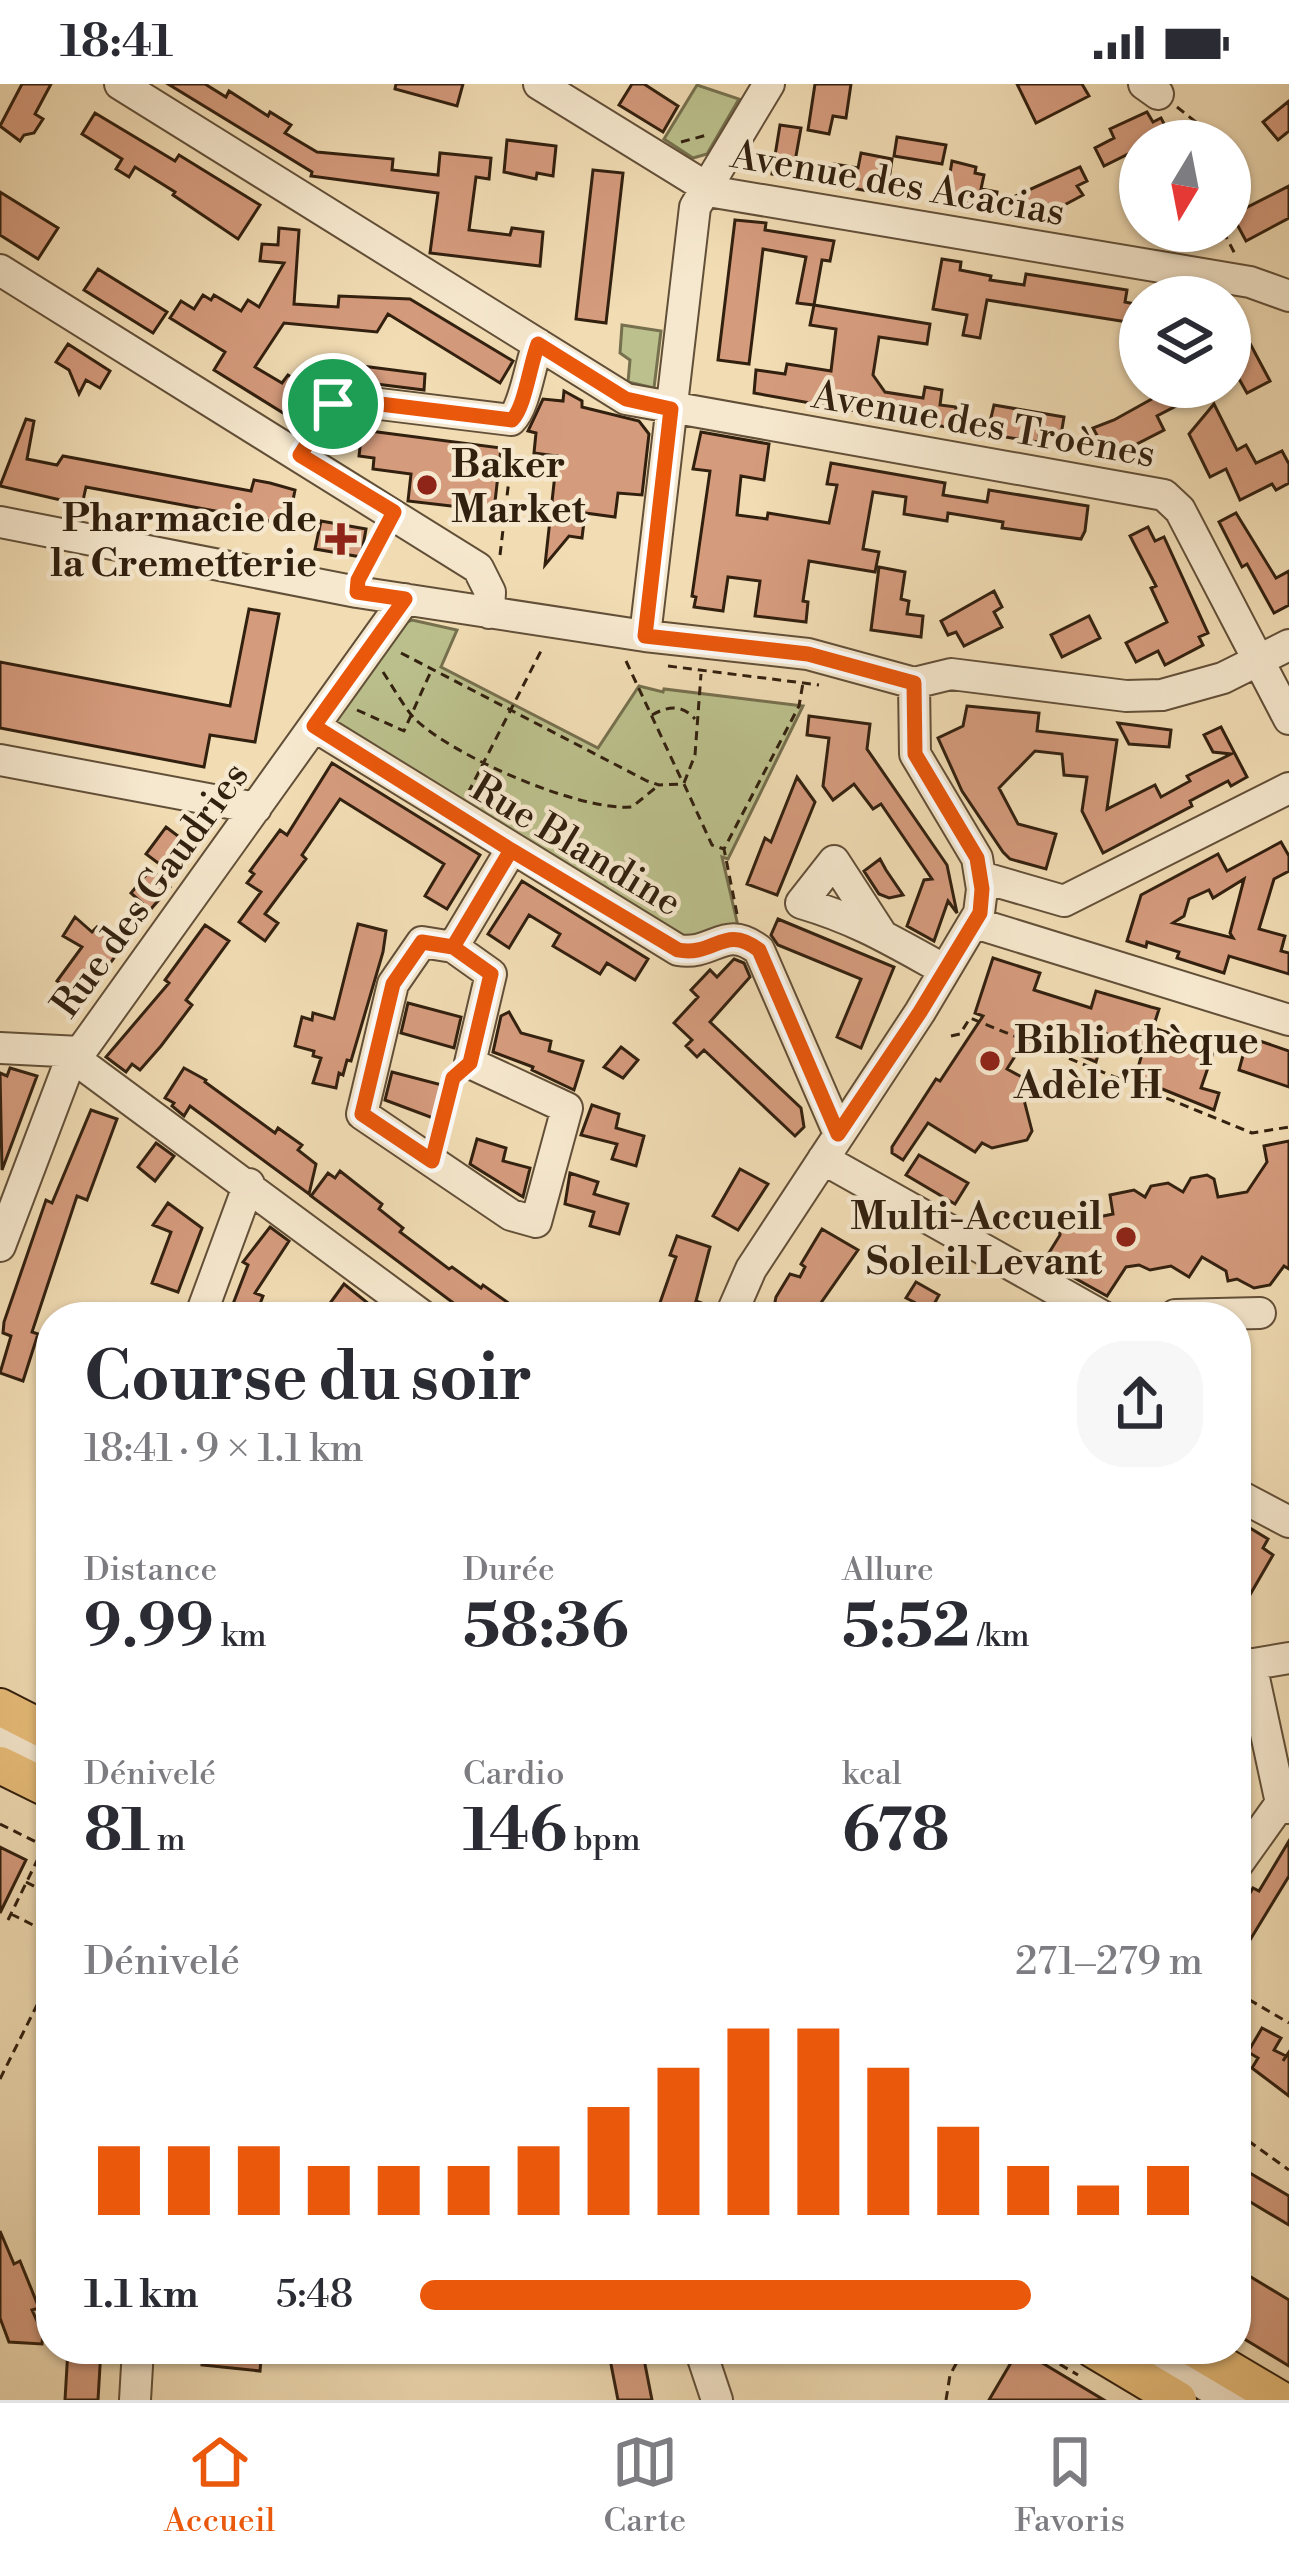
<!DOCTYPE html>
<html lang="fr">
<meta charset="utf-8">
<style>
:root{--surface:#fff;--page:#f7f7f7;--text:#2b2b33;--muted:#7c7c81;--line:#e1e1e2;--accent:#ea580c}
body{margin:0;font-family:"Libre Bodoni",serif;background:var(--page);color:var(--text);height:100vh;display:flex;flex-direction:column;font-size:45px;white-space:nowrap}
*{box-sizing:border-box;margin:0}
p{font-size:39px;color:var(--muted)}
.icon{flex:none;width:66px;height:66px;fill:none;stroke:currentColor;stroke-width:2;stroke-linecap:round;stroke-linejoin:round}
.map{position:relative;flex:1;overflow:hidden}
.side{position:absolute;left:36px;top:1218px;width:1215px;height:1062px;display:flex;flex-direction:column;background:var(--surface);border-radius:48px;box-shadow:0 3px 9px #0004}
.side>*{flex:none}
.needle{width:78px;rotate:190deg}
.fabs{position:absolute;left:1119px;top:36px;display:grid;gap:24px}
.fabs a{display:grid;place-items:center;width:132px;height:132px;border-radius:50%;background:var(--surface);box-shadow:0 3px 9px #0004;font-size:60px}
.pin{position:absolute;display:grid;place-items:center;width:102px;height:102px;color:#fff;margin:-51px;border:6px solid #fff;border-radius:50%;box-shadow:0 3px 12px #0007}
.round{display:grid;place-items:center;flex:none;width:126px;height:126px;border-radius:48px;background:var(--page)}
.overview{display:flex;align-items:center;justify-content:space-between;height:204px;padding:0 48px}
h1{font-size:66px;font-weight:800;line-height:90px}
.figures{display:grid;grid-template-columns:repeat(3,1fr);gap:18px;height:204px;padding:12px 48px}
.figures div{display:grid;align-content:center}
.figures b{font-size:60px;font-weight:800}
.figures small{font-size:33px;font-weight:400}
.figures p{font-size:33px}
.chart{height:336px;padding:24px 48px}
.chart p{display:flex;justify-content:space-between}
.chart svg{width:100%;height:216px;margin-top:12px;stroke:var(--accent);stroke-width:6}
ul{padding:0 48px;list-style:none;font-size:39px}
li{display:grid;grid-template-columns:192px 144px 1fr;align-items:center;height:90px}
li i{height:30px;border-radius:15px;background:var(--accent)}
.status{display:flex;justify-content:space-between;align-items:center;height:84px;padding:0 60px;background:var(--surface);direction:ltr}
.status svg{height:33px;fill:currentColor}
.dock{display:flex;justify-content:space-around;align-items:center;height:168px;border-top:3px solid var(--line);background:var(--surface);font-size:33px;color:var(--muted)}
.dock a{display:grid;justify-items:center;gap:6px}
.dock .on{color:var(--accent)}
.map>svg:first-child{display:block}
.green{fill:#bbc08c;stroke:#76704e;stroke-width:3}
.building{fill:#d59b7d;stroke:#32200f;stroke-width:3;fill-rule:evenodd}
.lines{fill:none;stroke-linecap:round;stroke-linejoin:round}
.minor-casing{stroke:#624f38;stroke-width:34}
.major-casing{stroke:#32200f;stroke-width:40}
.path{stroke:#32200f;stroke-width:3;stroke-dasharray:9 6;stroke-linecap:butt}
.minor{stroke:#f6e8ce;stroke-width:30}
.major{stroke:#e8be7a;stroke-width:36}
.route-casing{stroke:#fff;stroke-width:24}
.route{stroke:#ea580c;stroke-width:15}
.poi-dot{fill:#8f2418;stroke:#f6e8ce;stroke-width:4.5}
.labels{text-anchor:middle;stroke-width:9;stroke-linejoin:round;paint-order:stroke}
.street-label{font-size:39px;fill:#32200f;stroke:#f6e8ce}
.poi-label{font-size:39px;font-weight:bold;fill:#32200f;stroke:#f6e8ce;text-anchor:start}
</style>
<div class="status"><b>18:41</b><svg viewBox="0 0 49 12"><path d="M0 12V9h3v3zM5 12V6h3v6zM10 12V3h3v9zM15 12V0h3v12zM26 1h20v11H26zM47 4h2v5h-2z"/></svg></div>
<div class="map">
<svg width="1289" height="2316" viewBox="0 0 1289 2316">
<rect width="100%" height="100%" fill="#f1dcb4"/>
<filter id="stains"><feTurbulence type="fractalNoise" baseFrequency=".00167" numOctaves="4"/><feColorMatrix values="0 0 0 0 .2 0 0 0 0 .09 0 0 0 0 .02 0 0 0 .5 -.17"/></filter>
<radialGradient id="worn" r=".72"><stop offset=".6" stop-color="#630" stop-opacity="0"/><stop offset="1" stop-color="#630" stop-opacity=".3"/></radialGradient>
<path class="green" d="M697,1L739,15L707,70L693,74L664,55Z
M622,241L661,247L654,304L628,298L630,276L620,269Z
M412,536L457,546L441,583L598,664L639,602L663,608L664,605L803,622L728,775L722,773L738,842L682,854L333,636L404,539Z"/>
<path class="building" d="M22,0H51L35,30L43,35L34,49L24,51L20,57L0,42Z
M168,0H205L226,13L229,7L268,32L270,28L291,41L285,49L317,68L393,75L392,86L438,91L440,69L491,74L489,95L476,93L469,146L510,151L512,144L543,148L540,182L430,169L438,109L311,92L312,88Z
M396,0H463L457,22L395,5Z
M632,0H644L678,22L663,48L619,21Z
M815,0H851L846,34L833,32L829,50L808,46Z
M1017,0H1082L1089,12L1036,39Z
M1289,17V47L1278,56L1263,38Z
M1147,28L1153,38L1161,34L1173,57H1140V64L1104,82L1095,64L1114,54L1110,45Z
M95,29L175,77L179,71L260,121L238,155L173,111L175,108L135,83L129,93L116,85L122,75L82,50Z
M780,41L801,44L792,94L772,90Z
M897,53L946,61L942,80L894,72Z
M507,56L556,62L553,92L537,89L536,95L504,88Z
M861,69L892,75L888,103L880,102L879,109L830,100L834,80L858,84Z
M952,77L976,83L975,89L984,91L981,105L997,108L994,128L945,120Z
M1080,83L1087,97L1077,102L1083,111L1038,135L1033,126L1021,132L1011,114Z
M593,86L623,89L606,239L576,235Z
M1289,102V134L1246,157L1232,131Z
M0,108L58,144L38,175L0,151Z
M735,136L766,139L765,146L834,157L830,177L822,176L814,221L797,219L806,173L763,165L749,280L718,276Z
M279,144L299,146L294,220L338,223L339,212L410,215L513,277L500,299L388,230L377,248L284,239L255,283L282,299L288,291L294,295L297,290L307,296L322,288L329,302L314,310L296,337L214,286L225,268L170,234L181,217L194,225L203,211L211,216L214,211L241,227L248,216L259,223L284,179L260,177L262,160L278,161Z
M942,175L961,178L960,186L991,192L990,196L1024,201L1026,190L1127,206L1125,218L1140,221V240L987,216L980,254L963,251L967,231L933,225Z
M98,185L167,228L153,249L84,206Z
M814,221L930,240L927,260L879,253L873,291L885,308L923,314L925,303L942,306L940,321L956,323L952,344L754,309L756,286L785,290L787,280L831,287L836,245L810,241Z
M1230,222L1270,297L1247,309L1230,279Z
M68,260L110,287L100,304L86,296L79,310L69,286L56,278Z
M362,282L425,290L424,306L360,298Z
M1168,306L1176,322L1157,332L1164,346L1127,365L1105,366L1093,344L1114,336Z
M564,307L582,317V323L639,337L649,350L642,411L618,409L615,433L585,429L582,454L569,452L545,481L557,372L534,369L536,349L528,347L543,315L563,317Z
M1214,320L1237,366L1246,361L1256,379L1282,367L1289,380V399L1276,406L1272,400L1240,416L1226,385L1210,393L1189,350Z
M994,321L1064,333L1061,351L1040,347L1038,358L999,352L1000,340L990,338Z
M26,335L34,337L27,375L57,381L63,372L251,407L254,396L270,399L295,406L289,436L281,435L280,439L86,403L82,421L0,402Z
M362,346L501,364L494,427L408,417L411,390L373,385L374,374L359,372Z
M701,348L769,360L764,396L741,392L737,431L767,435L768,429L829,439L837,401L827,400L831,379L945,399L943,411L987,418L989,406L1088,422L1085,447L1081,455L1002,444L1003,438L948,429L947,437L904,430L906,413L873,408L863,465L879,468L875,488L809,477L803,517L808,518L806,538L755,532L760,497L728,493L723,527L694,523L696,513L692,512L710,387L693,385Z
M1236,429L1276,494L1289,487V521L1274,529L1247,480L1242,483L1219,438Z
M321,437L366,445L361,473L315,465Z
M1148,443L1155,457L1164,453L1208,549L1199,553L1203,561L1165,581L1158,567L1136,578L1126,559L1167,538L1151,504L1156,502L1130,452Z
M879,483L905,488L901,515L909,517L907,530L923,532L921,553L871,546Z
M994,507L1002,523L994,528L1002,543L964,562L956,548L948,551L941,537Z
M249,525L279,530L255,658L210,651L204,683L0,644V578L230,622Z
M1089,532L1100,554L1062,573L1051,551Z
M967,622L1039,629L1037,647L1117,656L1107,725L1155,701L1161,713L1190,697L1187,692L1231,670L1213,668L1204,651L1221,643L1247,693L1231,702L1228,697L1190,717L1192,722L1103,769L1082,727L1087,693L1064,691L1062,670L1035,667L999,704L1018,740L1056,750L1046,785L1010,775L1003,768L962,707L938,654L963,642Z
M809,632L870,640L867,665L947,781L957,829L948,817L934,857L907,842L924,796L932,795L881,720L873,725L854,700L833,716L823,702L829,654L807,651Z
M1118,639L1171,646L1169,663L1129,660Z
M332,679L480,771L447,825L425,812L444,780L340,715L302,771L306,775L265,830L278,839L265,857L239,838L261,808L247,799L254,790L250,787L280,746L287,751Z
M797,693L815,718L777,811L747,800L765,754L771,758Z
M166,743L186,758L166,785L146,770Z
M1281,758L1289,772V787L1274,795L1259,845L1285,852L1281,867L1289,869V890L1229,872L1224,889L1177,874L1179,868L1147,858L1146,863L1127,857L1141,811L1218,770L1227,787ZM1244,795L1230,849L1233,854L1173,839L1184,832L1189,815L1209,806L1213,814Z
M880,775L886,786L903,811L889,814L879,810L864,787Z
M151,785L170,803L150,826L131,809Z
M522,797L648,875L635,896L607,879L600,890L553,862L560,850L529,831L509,864L488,850Z
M75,833L92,848L97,843L121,864L84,916L57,897L82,863L63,852Z
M778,835L894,883L861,964L837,953L861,895L778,861L771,851Z
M358,840L386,847L383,868L351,977L347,976L343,991L339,989L336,1004L313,999L321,974L313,972L314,967L295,962L302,933L312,936L313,929L334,935Z
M205,841L229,857L186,916L192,921L161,962L140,986L132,980L126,988L106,973L169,899L165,896Z
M993,874L1040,889L1034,906L1091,924L1096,907L1151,923L1159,925L1153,944L1215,963L1201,1004L1219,1009L1214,1026L1135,994L1144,963L1104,949L1096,978L1029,950L1007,985L1031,998L1023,1012L1032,1047L1027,1056L992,1064L982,1059L975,1068L928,1039L903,1076L892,1069V1063L936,995L940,997L983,932L975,929Z
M734,875L744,879L750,893L710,938L801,1024L804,1043L795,1052L704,966L697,973L686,962L692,956L674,939L698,913L691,906L710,886L717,893Z
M408,919L461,933L454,964L401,949Z
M509,928L521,949L551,957L549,967L583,977L574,1006L532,986L533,983L493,968L501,932Z
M1248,953L1289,967V1003L1239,986Z
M621,963L638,976L623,994L604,983Z
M10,984L37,992L2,1086L0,989L7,992Z
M184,984L206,996L205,998L275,1049L278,1044L302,1061L298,1066L316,1080L309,1110L190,1022L184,1032L172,1022L174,1019L165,1014Z
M392,988L442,1001L433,1034L385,1016Z
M592,1021L619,1030L616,1044L644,1052L636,1082L612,1075L617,1060L581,1051Z
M91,1026L117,1035L87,1116L77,1112L32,1248L38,1250L23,1297L0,1289L11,1252L3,1249L4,1238L46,1116L52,1119Z
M477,1055L506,1064L503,1077L530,1084L523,1113L470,1080Z
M1289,1057V1185L1284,1182L1270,1201L1254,1204L1237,1195L1228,1197L1226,1187L1202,1173L1189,1193L1171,1182L1150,1186L1139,1181L1126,1183L1107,1212L1044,1177L1060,1151L1059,1141L1113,1130L1110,1111L1134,1106L1145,1113L1151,1102L1168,1099L1183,1108L1191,1094L1207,1091L1214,1095L1218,1113L1247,1108L1267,1078L1264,1062Z
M156,1059L174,1072L155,1097L138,1083Z
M919,1071L968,1099L955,1120L906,1091Z
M740,1085L768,1100L738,1146L713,1132Z
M340,1087L382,1120L379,1125L403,1144L400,1148L449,1185L452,1183L481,1204L483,1201L528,1233H472L311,1112L328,1089L335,1094Z
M570,1089L598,1098L594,1110L628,1120L619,1150L590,1142L594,1128L565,1120Z
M168,1119L202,1144L178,1208L152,1199L171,1148L153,1141Z
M270,1143L289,1157L255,1209L263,1212L255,1233H228L248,1181L243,1178Z
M822,1145L858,1166L811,1233H772L776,1213L790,1190L800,1193L805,1183L801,1180Z
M677,1152L710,1163L696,1217L704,1220L700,1233H655L676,1173L670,1171Z
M916,1198L939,1211L927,1233H905L914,1218L906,1214Z
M344,1200L369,1220L360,1233H320Z
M1245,1441L1268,1455L1263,1464L1273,1471L1236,1535V1479L1245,1465L1236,1456Z
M1289,1757V1792L1236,1879V1814L1244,1819L1253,1804L1259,1807Z
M0,1763L26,1776L0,1829Z
M1262,1944L1281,1954L1274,1966L1286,1972L1283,1977L1289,1968V2012L1252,1984L1258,1974L1248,1968Z
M1243,2085L1289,2112V2141L1247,2116L1236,2134V2096Z
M0,2147L14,2180L20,2177L39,2224L32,2226L43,2250L42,2260L9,2258L0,2234Z
M1236,2184L1289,2216V2282L1236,2250Z
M68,2265H101L98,2316H65Z
M203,2265H262L260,2287L202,2281Z
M608,2265H642L652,2316H618Z
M1019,2265L1104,2316H989Z"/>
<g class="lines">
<g class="minor-casing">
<path id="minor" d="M120,0L626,315L1164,411L1180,426L1289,635
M539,0L714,108L1250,198L1289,212
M1144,0L1158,10
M0,186L478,484L490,508L489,529
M300,371C312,348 321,324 347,316L511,336C525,323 530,280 538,260
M0,438L357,508L645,552L808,570L914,599L951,590L1126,612L1162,611L1223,594L1289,561
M645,552L695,123L769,0
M314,642L678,866C715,872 724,839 759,866L839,1050
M0,676L256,724
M981,793L1064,817L1289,704
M975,839L1289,936
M882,851L834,777L801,819C859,836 894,858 945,886
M422,858L453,863L491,890L470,979L567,1024L536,1138L511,1131L362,1030L393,900Z
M453,863L511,766
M0,964L80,968
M75,975L424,1233
M823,1075L1104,1233
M0,1162L66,988L405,515
M1175,1231L1260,1229
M200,1233L249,1100
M730,1233L751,1185L920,928L979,829L982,805L977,774L915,670L914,599
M1236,1410L1289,1438
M1251,1580L1281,1719L1289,1724
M1236,1583L1289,1574
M0,1651L51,1677
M1236,1782L1281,1719
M700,2265L717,2316
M1144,2265L1231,2316
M135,2316L138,2265"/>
</g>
<g class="major-casing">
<path id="major" d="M0,1623L51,1649
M0,1681L51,1706
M1093,2265L1178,2316
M1195,2265L1281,2316"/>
</g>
<path class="path" d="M1177,23L1201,42L1204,57
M681,58L707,51
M1223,147L1235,170
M500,471L513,362
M364,485L382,451
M401,569L647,697L659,701L684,700L712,761L724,765
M626,577L683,699
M668,582L819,601
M383,588C391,600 406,626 415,635C453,672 578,727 632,723L659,701
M357,626L404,647L432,585
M652,631C668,622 682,620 695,635
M684,699L695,671L701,590
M468,709L543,563
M737,830L724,765L799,622L803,599
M951,952L960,950L970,934L1252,1049L1289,1043
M438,1052L452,998
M0,1740L42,1761
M26,1798L51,1811
M11,1830L51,1850
M8,1836L51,1748
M1236,1908L1289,1939
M0,1995L51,1893
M1236,2048L1289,2086
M1034,2265L1078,2291
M946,2316L950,2291L964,2265"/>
<use href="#minor" class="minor"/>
<use href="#major" class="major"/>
</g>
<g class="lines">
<g class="route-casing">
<path id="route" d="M333,320L300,371L394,428L358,496L357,508L405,515L314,642L511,766L453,863L491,890L470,979L453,994L432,1077L362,1030L393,900L422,858L453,863L511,766L678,866C715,873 724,839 759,866L838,1050L920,928L980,829L982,805L977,774L915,670L914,599L808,570L645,552L671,325L626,315L538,260C530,280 525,323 512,336L347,316L333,320"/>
</g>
<use href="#route" class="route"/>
</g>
<g class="poi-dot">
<circle cx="427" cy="401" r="12"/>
<path d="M335 437h12v12h12v12h-12v12h-12v-12h-12v-12h12z"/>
<circle cx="990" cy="977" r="12"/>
<circle cx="1126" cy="1153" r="12"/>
</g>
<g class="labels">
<g class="street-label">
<text transform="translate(898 98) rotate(10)" y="14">Avenue des Acacias</text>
<text transform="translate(984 339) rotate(10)" y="14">Avenue des Troènes</text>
<text transform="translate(577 760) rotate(31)" y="14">Rue Blandine</text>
<text transform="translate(149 805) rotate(-54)" y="14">Rue des Gaudries</text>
</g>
<g class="poi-label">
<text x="451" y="393">Baker<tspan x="451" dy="45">Market</tspan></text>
<text x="317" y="447" text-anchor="end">Pharmacie de<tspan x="317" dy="45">la Cremetterie</tspan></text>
<text x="1014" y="969">Bibliothèque<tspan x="1014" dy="45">Adèle'H</tspan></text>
<text x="1102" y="1145" text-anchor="end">Multi-Accueil<tspan x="1102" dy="45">Soleil Levant</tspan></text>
</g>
</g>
<rect width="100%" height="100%" filter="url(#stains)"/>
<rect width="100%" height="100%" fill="url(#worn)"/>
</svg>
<div class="fabs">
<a><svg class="needle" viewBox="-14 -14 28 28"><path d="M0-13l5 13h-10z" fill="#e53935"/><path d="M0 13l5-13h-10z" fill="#7c7c81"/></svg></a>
<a><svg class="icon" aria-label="layers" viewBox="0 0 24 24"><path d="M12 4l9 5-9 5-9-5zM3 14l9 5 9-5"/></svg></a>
</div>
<div class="pin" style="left:333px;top:320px;background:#1e9e55"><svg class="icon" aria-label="arrive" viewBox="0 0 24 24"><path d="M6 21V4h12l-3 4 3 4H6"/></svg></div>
<section class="side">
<div class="overview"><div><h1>Course du soir</h1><p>18:41 · 9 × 1.1 km</p></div><a class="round"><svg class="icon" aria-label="share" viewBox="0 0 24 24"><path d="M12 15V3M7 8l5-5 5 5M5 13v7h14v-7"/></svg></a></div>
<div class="figures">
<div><p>Distance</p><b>9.99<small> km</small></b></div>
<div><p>Durée</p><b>58:36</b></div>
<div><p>Allure</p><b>5:52<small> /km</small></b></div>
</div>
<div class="figures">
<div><p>Dénivelé</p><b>81<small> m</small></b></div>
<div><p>Cardio</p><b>146<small> bpm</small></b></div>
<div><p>kcal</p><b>678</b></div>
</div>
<div class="chart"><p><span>Dénivelé</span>271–279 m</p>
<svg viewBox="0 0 160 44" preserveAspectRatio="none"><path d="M5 44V30M15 44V30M25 44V30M35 44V34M45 44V34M55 44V34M65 44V30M75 44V22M85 44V14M95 44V6M105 44V6M115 44V14M125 44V26M135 44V34M145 44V38M155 44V34"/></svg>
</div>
<ul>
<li><b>1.1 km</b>5:48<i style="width:78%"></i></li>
</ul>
</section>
</div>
<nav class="dock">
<a class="on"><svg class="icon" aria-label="home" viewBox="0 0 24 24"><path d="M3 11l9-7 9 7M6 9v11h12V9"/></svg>Accueil</a>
<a><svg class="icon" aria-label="map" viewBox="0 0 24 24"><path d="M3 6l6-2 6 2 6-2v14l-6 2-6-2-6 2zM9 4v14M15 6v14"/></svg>Carte</a>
<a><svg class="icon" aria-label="saved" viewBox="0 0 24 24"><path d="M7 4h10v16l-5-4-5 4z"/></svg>Favoris</a>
</nav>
